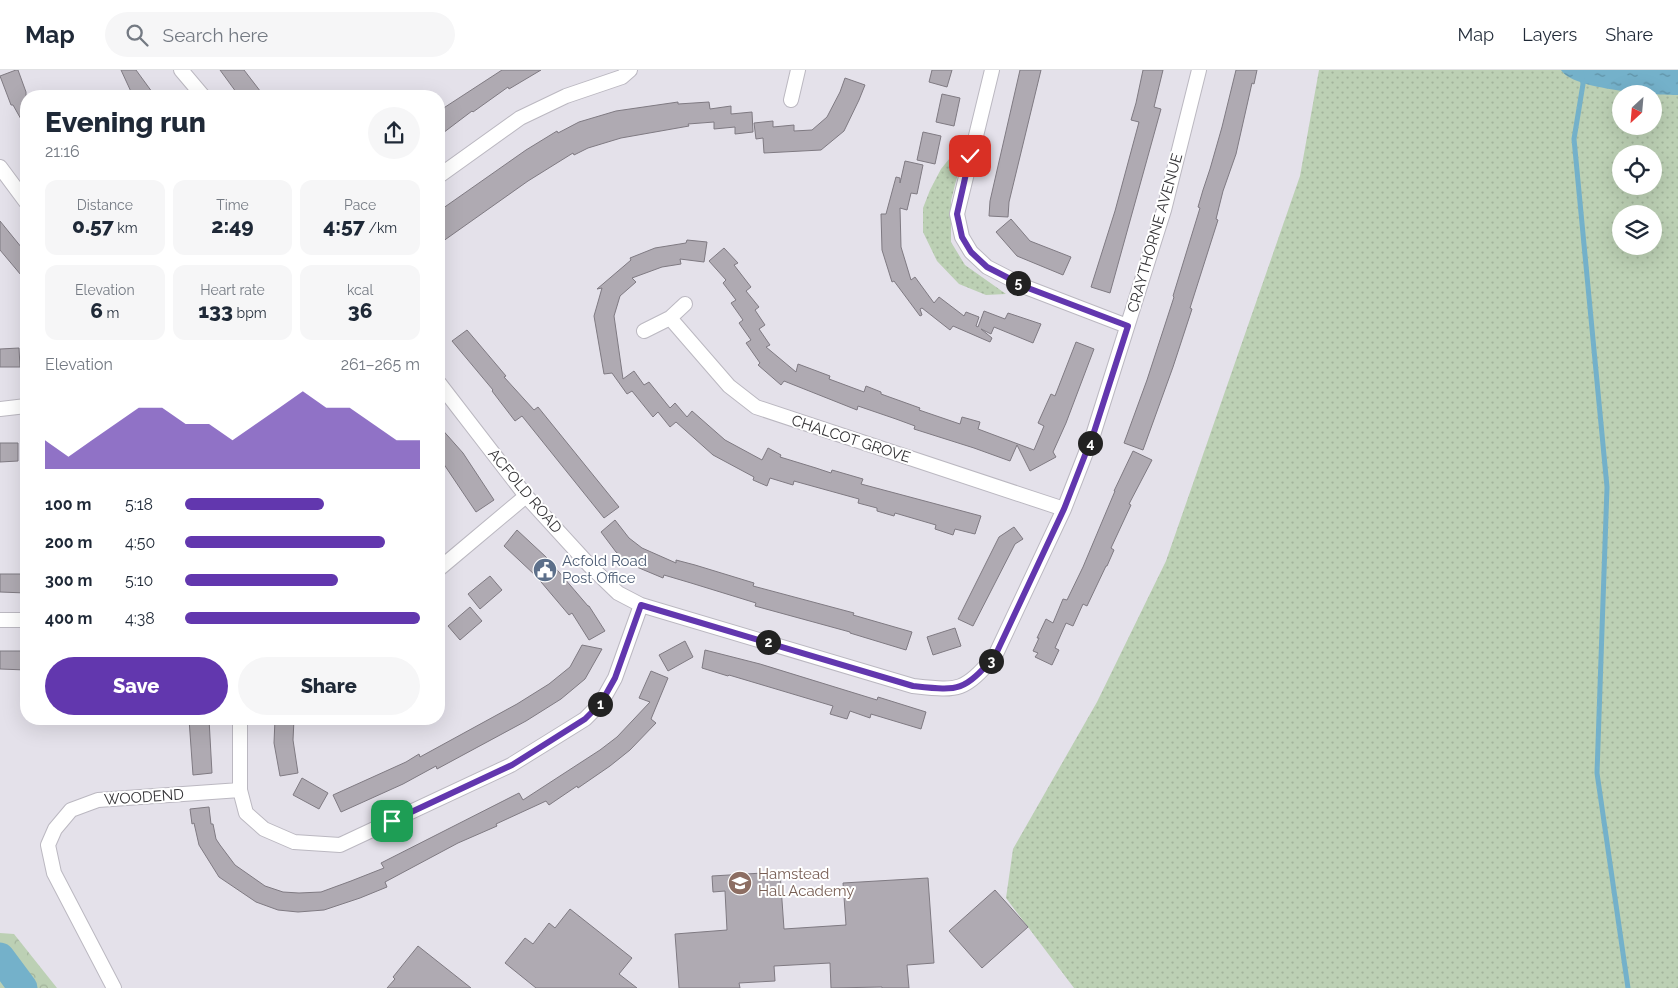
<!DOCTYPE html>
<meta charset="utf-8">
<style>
:root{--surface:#fff;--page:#f6f6f7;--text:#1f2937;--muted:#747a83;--line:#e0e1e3;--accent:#6237ae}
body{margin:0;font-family:Raleway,sans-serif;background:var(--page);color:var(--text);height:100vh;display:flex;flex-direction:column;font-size:19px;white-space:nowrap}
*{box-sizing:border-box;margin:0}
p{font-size:16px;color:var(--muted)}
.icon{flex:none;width:28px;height:28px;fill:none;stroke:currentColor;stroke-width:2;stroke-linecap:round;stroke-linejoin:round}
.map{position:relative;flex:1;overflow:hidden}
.panel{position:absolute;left:20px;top:20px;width:425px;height:635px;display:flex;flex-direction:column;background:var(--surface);border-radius:20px;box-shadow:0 5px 20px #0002}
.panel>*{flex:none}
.needle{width:32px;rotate:206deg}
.tools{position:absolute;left:1612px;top:15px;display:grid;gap:10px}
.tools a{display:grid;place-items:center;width:50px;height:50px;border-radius:50%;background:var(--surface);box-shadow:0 5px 20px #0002;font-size:25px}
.pin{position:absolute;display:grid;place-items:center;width:42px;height:42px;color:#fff;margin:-21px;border-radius:10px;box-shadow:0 2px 8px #0006}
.km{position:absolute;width:25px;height:25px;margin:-12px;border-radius:50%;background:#222;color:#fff;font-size:14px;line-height:25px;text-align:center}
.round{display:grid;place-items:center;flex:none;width:52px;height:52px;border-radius:26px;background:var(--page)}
.head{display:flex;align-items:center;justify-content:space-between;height:85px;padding:0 25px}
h1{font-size:28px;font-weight:800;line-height:38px}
.metrics{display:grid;grid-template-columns:repeat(3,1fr);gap:8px;height:85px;padding:5px 25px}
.metrics div{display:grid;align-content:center;border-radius:12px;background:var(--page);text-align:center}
.metrics b{font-size:21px;font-weight:800}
.metrics small{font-size:14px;font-weight:400}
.metrics p{font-size:14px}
.chart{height:140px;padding:10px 25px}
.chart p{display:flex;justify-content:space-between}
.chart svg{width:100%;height:90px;margin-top:5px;fill:var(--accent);opacity:.7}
.cta{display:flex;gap:10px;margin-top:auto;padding:10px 25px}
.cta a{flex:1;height:58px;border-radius:30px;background:var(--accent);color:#fff;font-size:20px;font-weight:800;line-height:58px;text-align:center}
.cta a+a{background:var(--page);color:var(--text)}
ul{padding:0 25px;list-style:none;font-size:16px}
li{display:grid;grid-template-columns:80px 60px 1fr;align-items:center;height:38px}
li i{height:12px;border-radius:6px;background:var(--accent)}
header{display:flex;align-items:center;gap:30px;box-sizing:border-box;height:70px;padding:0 25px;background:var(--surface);border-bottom:1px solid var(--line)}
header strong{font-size:24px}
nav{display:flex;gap:28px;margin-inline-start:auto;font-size:18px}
.search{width:350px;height:45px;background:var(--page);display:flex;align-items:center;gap:12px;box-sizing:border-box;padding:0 18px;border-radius:28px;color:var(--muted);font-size:19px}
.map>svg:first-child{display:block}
.grass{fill:url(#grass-dots);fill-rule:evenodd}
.park{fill:url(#park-crowns)}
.water{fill:url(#water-ripples)}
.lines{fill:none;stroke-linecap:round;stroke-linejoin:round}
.stream{stroke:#74b1ca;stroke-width:5}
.river{stroke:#74b1ca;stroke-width:29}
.building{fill:#afaab2;stroke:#7f7a82}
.minor-casing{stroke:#bbb8c1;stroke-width:16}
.minor{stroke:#fff;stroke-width:14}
.route-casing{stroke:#fff;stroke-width:10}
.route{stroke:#6237ae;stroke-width:6}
.labels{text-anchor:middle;stroke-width:4;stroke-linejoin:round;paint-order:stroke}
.street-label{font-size:15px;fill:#333235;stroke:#fff}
.service-label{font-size:15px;fill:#4e5e75;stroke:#fff;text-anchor:start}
.education-label{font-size:15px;fill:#785e54;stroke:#fff;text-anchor:start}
</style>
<header>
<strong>Map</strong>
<div class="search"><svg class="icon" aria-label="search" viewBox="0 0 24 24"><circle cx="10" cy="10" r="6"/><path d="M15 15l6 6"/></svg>Search here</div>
<nav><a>Map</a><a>Layers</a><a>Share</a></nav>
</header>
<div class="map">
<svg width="1678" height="918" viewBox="0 0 1678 918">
<defs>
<pattern id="grass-dots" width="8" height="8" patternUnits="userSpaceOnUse" patternTransform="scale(1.25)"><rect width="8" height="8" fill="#bcd0b4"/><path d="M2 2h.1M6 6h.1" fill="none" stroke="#a2b39b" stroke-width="1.8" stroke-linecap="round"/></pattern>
<pattern id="park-crowns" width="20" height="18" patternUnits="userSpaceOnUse" patternTransform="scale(1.25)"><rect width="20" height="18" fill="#bcd0b4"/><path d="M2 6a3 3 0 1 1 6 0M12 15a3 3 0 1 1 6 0" fill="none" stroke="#a2b39b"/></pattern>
<pattern id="water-ripples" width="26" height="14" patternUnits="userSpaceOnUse" patternTransform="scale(1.25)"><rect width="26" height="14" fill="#74b1ca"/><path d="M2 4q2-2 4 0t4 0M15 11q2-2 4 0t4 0" fill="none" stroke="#6091a5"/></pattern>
</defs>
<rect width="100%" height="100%" fill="#e4e1ea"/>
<path class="grass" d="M1319,0H1678V918H1074L1006,828L1013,779L1097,632L1166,491L1300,106ZM1621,24H1654V56H1621ZM1621,84H1654V116H1621ZM1621,144H1654V176H1621Z
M967,67L951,131V172L965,195L1006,224L986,225L959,214L937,191L923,162V138L930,120L941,99Z"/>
<path class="park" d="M0,863L14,864L57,918H0Z"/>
<path class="water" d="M1561,0H1678V25C1657,25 1572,20 1561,0Z"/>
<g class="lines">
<path class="stream" d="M1581,0L1583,14L1574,69L1607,417L1597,703L1628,918"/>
<path class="river" d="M0,887L23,918"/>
</g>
<path class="building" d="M16,0H18L26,22V58L13,35H11L0,6Z
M121,0H136L155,26H133Z
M220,0H244L264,26H239Z
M502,0H541L509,19L508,17L473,42L472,41L439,66V41Z
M932,0H952L947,17L929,12Z
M1020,0H1041L1009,132L1008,147L989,146L990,131Z
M1143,0H1163L1154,37L1161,39L1110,223L1091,217L1115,141L1139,52L1131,50L1136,33Z
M1236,0H1257L1254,14L1252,13L1236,84L1223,121L1216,149L1218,150L1190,238L1192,239L1173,297L1143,380L1124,373L1147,310L1174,227L1173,226L1200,138L1198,137L1203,120L1210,99L1222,57Z
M845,8L865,15L859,30L844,61L821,80L764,83L763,68L756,69L754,53L773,51V57L794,55V61L812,60L827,47L840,22Z
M942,24L960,28L954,56L936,52Z
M678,32V34L709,32L710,39L731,36V44L752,42L753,62L735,64V57L714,59V52L688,54L689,56L621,68L588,78L574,85L573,83L528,111L439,174V141L526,80L557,61L558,63L579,52L616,41Z
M923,62L941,66L935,94L917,90Z
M905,91L923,95L917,124L911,123L907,140L900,138L901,177L911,210L915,207L934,233L939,227L964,246L966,242L979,247L976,256L978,257L984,241L1005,249L1008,243L1041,254L1033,273L994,257L991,264L981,259L992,268L990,272L953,256L950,260L922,238L920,239L922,245L920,246L894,211L892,212L882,180L881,144H886L896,107L900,108V113Z
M1011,149L1030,171L1071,187L1063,205L1017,186L996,162Z
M0,151L26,183V211L0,180Z
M687,170L707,172L704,192L680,189L681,194L662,197L632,208L636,212L620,226L614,246L623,309L634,301L644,315L649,312L670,338L675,333L687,347L692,341L725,370L762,390L768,378L781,385L780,387L816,398L831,403L832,400L863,409L861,414L981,446L975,464L955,459L953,465L935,459L936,455L895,443L894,446L877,441V438L858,433L859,429L794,411L793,415L770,408L767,416L753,410L754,407L713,385L676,352L670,357L658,342L653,347L632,321L627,324L612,303L604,304L594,246L602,218L597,219L631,190L630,188L655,178L686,173Z
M724,178L738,193L734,195L751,217L746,221L759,237L755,240L765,255L759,259L770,275L766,277L796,302L798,294L830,306L829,309L864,322L866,316L881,322V324L920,338L919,340L960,354L962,347L980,352L978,359L1034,380L1044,356L1038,353L1051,324L1055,326L1076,272L1094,279L1066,353L1053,382L1056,387L1030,401L1017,375L1010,391L974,378L914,359L915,356L896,349L858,336L857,340L784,311L781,315L758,295L760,293L746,273L751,270L739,253L743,250L731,233L736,230L723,213L726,210L709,191Z
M467,260L506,306L504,307L534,340L538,337L619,437L604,448L522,346L515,351L492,321L493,320L452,271Z
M19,278L20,297H0V279Z
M439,356L463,383L494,430L476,442L439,387Z
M0,373H18V391L0,392Z
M1133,381L1152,390L1129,434L1131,435L1111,478L1114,480L1107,496H1106L1087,536L1083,534L1073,556L1066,553L1055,578L1059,580L1052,595L1035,587L1038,583L1033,581L1039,568H1037L1046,549L1053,553L1063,529L1067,530L1083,497L1115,421H1114Z
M615,450L629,468L642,478L676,493V490L695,495L754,513L753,516L854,543L853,545L912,562L906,580L850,563V562L755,536L756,533L691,513L664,505L663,508L632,495L616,482L601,462Z
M1014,457L1023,469L1015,474L973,556L958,549L999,467Z
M517,460L546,487L588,536H589L605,561L589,570L572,543L569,545L536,506L504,476Z
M0,504H26V523L0,522Z
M490,506L502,520L480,539L468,524Z
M470,537L482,551L460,570L448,556Z
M955,558L961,576L933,585L927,567Z
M685,571L693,587L668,601L659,585Z
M582,575L602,579L585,609L561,629L526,651L437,699L436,696L403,714L341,742L333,725L406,692L419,684L420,687L517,634L549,614L570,597Z
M705,580L760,594L877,630L878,627L926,642L921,659L871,644L870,648L850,641L847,649L830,644L833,636L729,605L728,606L702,598Z
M0,581H26V600L0,599Z
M651,601L668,608L651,649L656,653L630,680L610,696L578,718L577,716L549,735L546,731L496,754L497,756L458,773L385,812L387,817L360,828L324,840L298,842L278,840L256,832L219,807L199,775L194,753L192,754L190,739L209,737L211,754H213L216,769L220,775L235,795L265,816L283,822L299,823L321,822L351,811L384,798L381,793L519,723L523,730L600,680L617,667L650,632L639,628Z
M189,649H209L212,703L193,705Z
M275,649H294L293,670L298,703L280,706L274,673Z
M302,708L328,723L319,739L293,725Z
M780,802L784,859L846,855L843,813L928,808L934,893L907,895L909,918H882V917L831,918L830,893L774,896L775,911L739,913L740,918H679L675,864L727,860L725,821L713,822L712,806Z
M995,820L1028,857L982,898L949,861Z
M570,839L632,888L619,904L637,918H536L505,893L525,868L533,874L549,853L555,858Z
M418,876L471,918H387L395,909L393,907Z"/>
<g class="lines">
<g class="minor-casing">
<path id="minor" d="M181,0L203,26
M992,0L957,144L962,167L971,182L987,197L1028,218L1127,256
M791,30L798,0
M0,97L26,132
M439,106L520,48L566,26L622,7L630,0
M670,248L729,316L756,337L1064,439
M644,261L670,248L685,234
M439,313L526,426L590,496L618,523L641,535L913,616C960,621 963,622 995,586L1064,439L1094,362L1164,140L1199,0
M0,339L26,336
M439,499L526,426
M0,550H26
M240,649V720L246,743L264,759L294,772L340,775L511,695L585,649L601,633L615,608L641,535
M114,918L54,803L48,775L55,759L71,740L98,730L240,720"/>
</g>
<use href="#minor" class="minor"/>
</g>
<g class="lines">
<g class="route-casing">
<path id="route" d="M392,751L512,695L585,649L601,633L615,608L641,535L913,616C960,621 963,622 995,586L1064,439L1094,362L1128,256L1028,218L987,197L971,182L962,167L957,144L970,86"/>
</g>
<use href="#route" class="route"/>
</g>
<defs>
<g id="civic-disc" transform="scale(1.25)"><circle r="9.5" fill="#5c6f8a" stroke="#fff"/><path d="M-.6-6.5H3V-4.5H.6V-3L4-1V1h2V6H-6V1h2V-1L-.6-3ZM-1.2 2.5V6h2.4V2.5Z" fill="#fff"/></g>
<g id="school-disc" transform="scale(1.25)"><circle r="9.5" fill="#8d6e63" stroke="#fff"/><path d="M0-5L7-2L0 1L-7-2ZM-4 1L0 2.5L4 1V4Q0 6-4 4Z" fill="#fff"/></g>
</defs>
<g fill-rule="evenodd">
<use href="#civic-disc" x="545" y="500"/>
<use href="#school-disc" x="740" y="813"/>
</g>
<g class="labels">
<g class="street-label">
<text transform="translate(1155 163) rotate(-74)" y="5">CRAYTHORNE AVENUE</text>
<text transform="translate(851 369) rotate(18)" y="5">CHALCOT GROVE</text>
<text transform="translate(525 421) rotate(50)" y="5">ACFOLD ROAD</text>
<text transform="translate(144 727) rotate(-4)" y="5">WOODEND</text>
</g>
<g class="service-label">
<text x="562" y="496">Acfold Road<tspan x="562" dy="17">Post Office</tspan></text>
</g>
<g class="education-label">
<text x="758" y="809">Hamstead<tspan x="758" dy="17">Hall Academy</tspan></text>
</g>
</g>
</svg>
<div class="tools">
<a><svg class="needle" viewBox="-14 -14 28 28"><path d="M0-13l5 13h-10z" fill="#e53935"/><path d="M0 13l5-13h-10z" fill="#747a83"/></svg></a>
<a><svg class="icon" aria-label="locate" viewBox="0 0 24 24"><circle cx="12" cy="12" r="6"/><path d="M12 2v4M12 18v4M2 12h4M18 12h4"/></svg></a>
<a><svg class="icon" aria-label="layers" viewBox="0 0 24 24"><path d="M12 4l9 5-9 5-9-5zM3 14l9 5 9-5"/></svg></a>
</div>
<div class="pin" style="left:392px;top:751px;background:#1e9e55"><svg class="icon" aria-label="arrive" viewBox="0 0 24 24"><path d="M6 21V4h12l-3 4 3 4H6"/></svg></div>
<div class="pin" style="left:970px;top:86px;background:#d93025"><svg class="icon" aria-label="check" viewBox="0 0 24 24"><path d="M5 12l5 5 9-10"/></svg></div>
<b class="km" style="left:600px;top:634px">1</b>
<b class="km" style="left:768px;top:572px">2</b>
<b class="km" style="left:991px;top:591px">3</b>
<b class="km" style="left:1090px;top:373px">4</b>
<b class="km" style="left:1018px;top:213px">5</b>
<section class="panel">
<div class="head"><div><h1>Evening run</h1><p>21:16</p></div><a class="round"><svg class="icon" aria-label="share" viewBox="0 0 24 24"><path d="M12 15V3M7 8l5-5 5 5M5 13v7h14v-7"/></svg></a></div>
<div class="metrics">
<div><p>Distance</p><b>0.57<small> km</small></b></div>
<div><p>Time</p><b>2:49</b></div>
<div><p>Pace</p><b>4:57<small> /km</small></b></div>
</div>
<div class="metrics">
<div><p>Elevation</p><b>6<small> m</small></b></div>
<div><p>Heart rate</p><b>133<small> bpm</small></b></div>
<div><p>kcal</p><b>36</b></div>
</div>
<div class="chart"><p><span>Elevation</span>261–265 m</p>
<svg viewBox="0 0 160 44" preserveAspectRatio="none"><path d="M0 44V30L10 38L20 30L30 22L40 14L50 14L60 22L70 22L80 30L90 22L100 14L110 6L120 14L130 14L140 22L150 30L160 30V44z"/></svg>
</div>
<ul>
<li><b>100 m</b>5:18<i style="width:59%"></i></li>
<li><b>200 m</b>4:50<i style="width:85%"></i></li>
<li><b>300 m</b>5:10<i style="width:65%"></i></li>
<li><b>400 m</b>4:38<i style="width:100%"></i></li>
</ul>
<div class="cta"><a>Save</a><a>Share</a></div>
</section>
</div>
